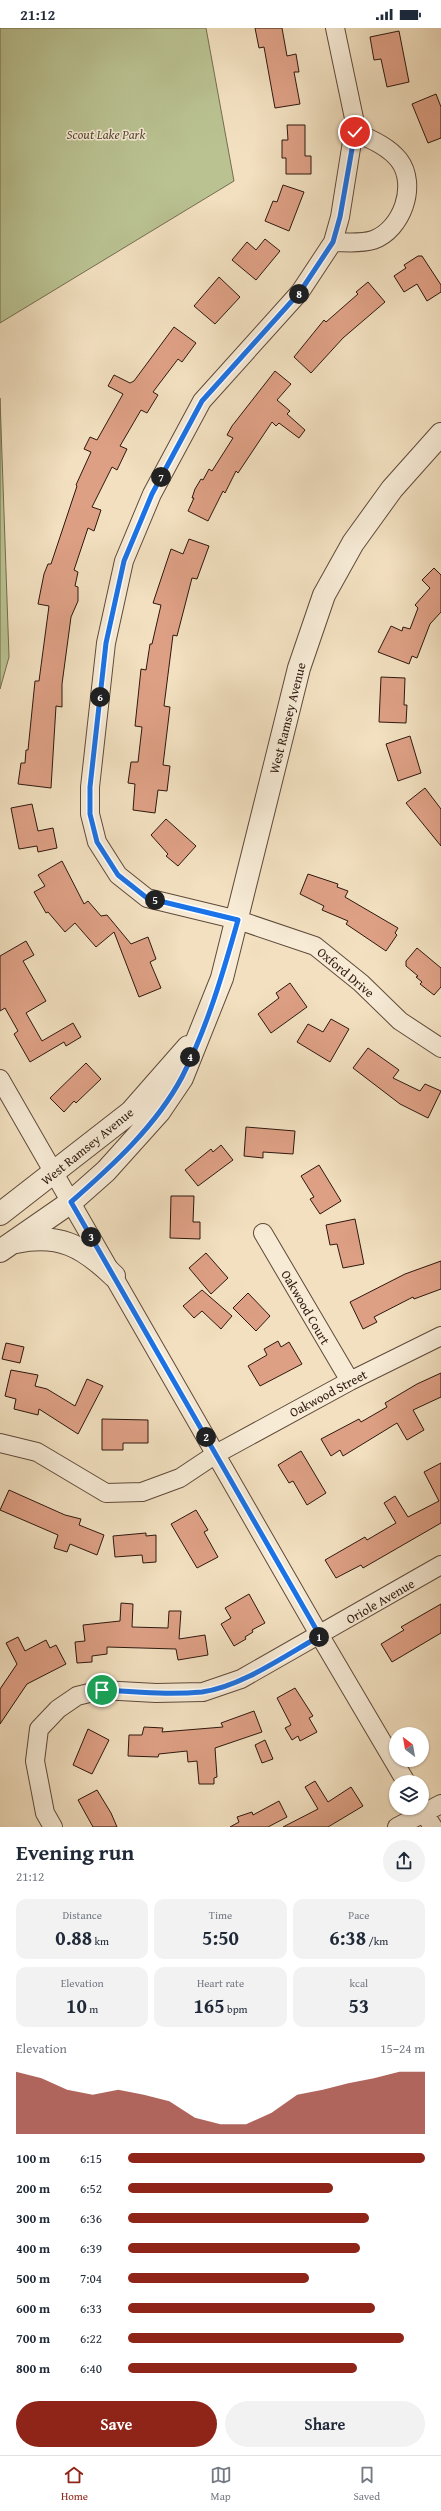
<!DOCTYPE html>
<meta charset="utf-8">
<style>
:root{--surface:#fff;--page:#f2f2f3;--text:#1f2937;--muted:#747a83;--line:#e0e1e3;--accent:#8f2418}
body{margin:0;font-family:"Gentium Book Plus",serif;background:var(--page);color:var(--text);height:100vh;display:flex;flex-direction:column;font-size:15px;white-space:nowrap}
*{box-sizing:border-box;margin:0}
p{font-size:13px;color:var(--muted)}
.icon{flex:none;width:22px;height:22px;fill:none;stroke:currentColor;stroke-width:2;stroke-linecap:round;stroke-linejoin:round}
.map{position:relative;height:1799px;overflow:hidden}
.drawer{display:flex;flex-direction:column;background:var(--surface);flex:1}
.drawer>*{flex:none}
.needle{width:26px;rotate:329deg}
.controls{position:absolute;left:389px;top:1699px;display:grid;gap:8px}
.controls a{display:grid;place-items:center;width:40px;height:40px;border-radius:50%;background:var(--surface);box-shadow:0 1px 3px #0004;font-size:20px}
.pin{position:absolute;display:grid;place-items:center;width:34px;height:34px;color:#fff;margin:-17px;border:2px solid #fff;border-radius:50%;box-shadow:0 1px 4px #0007}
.km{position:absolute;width:20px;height:20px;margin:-10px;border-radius:50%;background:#222;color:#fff;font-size:11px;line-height:20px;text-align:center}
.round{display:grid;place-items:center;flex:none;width:42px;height:42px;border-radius:21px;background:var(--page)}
.head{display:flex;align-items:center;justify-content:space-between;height:68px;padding:0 16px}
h1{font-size:22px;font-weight:800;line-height:30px}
.figures{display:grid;grid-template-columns:repeat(3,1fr);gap:6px;height:68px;padding:4px 16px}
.figures div{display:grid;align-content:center;border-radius:10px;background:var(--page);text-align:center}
.figures b{font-size:20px;font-weight:800}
.figures small{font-size:11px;font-weight:400}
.figures p{font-size:11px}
.chart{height:112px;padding:8px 16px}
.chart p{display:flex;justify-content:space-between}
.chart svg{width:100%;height:72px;margin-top:4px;fill:var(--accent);opacity:.7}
.cta{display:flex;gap:8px;margin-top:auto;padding:8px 16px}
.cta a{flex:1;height:46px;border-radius:24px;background:var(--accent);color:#fff;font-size:16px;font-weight:800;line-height:46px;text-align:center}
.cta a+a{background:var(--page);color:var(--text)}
ul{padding:0 16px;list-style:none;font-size:13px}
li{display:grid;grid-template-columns:64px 48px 1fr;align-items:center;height:30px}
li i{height:10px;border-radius:5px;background:var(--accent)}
.status{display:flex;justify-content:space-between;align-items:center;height:28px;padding:0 20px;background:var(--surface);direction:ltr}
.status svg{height:11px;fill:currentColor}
.menu{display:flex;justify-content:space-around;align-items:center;height:56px;border-top:1px solid var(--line);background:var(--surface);font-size:11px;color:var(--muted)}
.menu a{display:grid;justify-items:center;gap:2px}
.menu .current{color:var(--accent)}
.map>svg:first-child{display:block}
.green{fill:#bac292;stroke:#746d50}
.building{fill:#dea085;stroke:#2e180e}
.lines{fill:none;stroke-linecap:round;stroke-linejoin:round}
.minor-casing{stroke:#5f4a3a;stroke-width:20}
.tertiary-casing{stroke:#5f4a3a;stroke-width:24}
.minor{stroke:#f7ebd6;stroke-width:18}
.tertiary{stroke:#f7ebd6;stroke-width:22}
.route-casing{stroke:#fff;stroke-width:8}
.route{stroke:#1a73e8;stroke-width:5}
.labels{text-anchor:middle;stroke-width:3;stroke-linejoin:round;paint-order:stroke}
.park-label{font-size:13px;font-style:italic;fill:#584b36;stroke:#f7ebd6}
.street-label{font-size:13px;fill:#2e180e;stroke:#f7ebd6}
</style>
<div class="status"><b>21:12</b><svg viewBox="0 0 49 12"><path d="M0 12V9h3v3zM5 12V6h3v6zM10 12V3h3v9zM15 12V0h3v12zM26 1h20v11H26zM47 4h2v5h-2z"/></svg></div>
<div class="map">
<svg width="441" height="1799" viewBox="0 0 441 1799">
<rect width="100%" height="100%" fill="#f2e0c0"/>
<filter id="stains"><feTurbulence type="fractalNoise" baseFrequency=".005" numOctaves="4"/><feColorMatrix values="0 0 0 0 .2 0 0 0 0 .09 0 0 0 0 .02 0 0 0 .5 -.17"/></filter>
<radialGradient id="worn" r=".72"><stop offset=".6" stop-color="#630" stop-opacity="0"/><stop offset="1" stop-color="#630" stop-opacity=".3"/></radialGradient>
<path class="green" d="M0,0H206L234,153L0,295Z
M0,370L9,629L0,661Z"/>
<path class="building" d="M255,0H282L287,28L296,26L299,44H294L300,76L275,80L264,19L259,20Z
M399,3L409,54L387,59L381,31L374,32L370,9Z
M436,66L441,79V110L428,115L412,76Z
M287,97H305V128H311V146H286V130H282V112H288Z
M283,157L304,164L289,203L265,193L273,173L277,174Z
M265,211L280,223L256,252L232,232L247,214L256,222Z
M418,228H422L441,257V264L427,273L417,256L404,264L394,248L406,240L404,237Z
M219,249L240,269L215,296L194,278Z
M368,254L385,274L343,310L311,345L294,329L324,292L326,294L358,266L356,264Z
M174,299L196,315L182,334L178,331L153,364L158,367L147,385L141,382L120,418L127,421L117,442L112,439L92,479L101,482L94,503L88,500L74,542L78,544L75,558L78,559V573L71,589L62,656V679L56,678L51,760L18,756L21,735H25L26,722H28L35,653H39L49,578L38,576L44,546L48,536H51L77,458L76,457L91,424L84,421L90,409L97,412L123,366L108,358L114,347L130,355L134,353Z
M275,343L291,356L277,372L290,383L287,386L305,402L299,410L279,395L276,398L272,394L238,445L236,443L225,465L223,463L208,493L188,483L194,470H192L195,461L201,451L203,452L209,441L212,443L233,410L227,407L232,398Z
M189,511L209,518L197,551L192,550L177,608L173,607L164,678L170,679L163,737L170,738L167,763L158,762L155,785L133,782L135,756L128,755L131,734H138L142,699L135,698L141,641L146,642L150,616H152L161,577L153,575L171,521L183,526Z
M434,540L441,547V584L430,596L417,630L412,628L409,636L378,624L391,598L402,603L403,599L410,601L418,580L415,577L430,560L422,552Z
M381,649L405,650L404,677H407L406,695L379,694Z
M410,708L421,745L398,753L386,716Z
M425,760L441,781V818L406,775Z
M32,776L38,803L53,800L57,820L38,824L37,818L19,821L11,780Z
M166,791L196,818L178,838L166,828L168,826L151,807Z
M62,833L84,876L88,873L101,888L107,887L131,916L148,909L156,931L150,934L161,960L139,969L114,904L96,919L75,895L65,904L48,884L46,885L34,864L45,858L38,847Z
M308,846L338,856L337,859L348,863L345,869L398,900L395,905L397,907L386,923L346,896L348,893L322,882L324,878L300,866Z
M26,913L34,927L23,933L46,973L26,985L42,1013L73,995L81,1009L66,1018L64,1014L30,1034L14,1006L18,1003L5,980L0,983V928Z
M417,920L441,940V959L434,967L420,956L422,954L416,949L418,948L406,938V933Z
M290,955L307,979L271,1005L258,986L279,970L276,965Z
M331,991L349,1001L330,1034L297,1014L308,996L323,1004Z
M368,1020L399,1042L393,1050L420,1063L425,1056L441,1063L428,1090L400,1076L353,1040Z
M86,1035L101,1051L76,1075L74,1073L64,1084L50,1070Z
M246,1099L295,1103L293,1126L263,1124V1130L244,1128Z
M221,1117L233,1132L198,1158L185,1142L211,1121L213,1124Z
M319,1137L341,1173L320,1186L310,1171L314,1169L301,1148Z
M171,1168H194L193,1194H200V1211L170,1210Z
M355,1191L364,1236L343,1240L337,1216L330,1217L326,1197Z
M206,1225L228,1250L211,1266L189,1240Z
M441,1233V1261L414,1271L413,1269L374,1289L377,1294L363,1301L350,1274L405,1246Z
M202,1262L232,1288L221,1301L202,1283L194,1290L183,1278Z
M248,1265L270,1288L256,1303L233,1280Z
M278,1313L281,1319L289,1314L302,1336L260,1358L248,1338L267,1327L264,1321Z
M6,1315L24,1319L20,1335L2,1331Z
M11,1342L38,1347L35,1358L47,1361L75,1378L87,1351L103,1358L78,1406L39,1381L38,1387L14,1381L16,1371L5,1368Z
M441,1345V1369L413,1382L424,1402L407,1412L397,1395L343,1428L340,1422L331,1428L321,1411L359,1391L361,1394L387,1379L385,1375L417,1356Z
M102,1391L148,1392V1415H123V1422H102Z
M301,1423L326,1465L307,1477L293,1453L289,1455L278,1437Z
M441,1435V1495L363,1540L361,1537L336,1550L325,1532L365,1509L367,1512L396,1495L384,1475L395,1468L408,1489L439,1473L424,1444Z
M9,1462L65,1487L81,1491L79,1497L104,1507L97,1527L70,1516L67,1524L54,1520L58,1507L0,1482Z
M196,1482L208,1502L204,1504L218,1529L197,1540L171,1496Z
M146,1505V1508L156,1507V1534L143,1535L142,1527L115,1529L113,1508Z
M249,1566L265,1595L252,1602L253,1604L245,1609L246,1611L234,1618L221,1596L231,1590L225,1580Z
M121,1575L133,1576L132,1599L168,1600L169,1583H181L179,1611L205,1607L208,1627L178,1632L176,1621L107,1619V1626L92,1628V1634L77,1635L75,1614L85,1613L83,1597L120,1593Z
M441,1576V1605L392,1634L381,1616L404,1602L401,1599Z
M18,1609L25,1623L46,1612L50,1620L56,1617L66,1636L27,1656L0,1696V1661L17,1636L6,1615Z
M295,1660L313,1688L309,1690L317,1704L300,1713L298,1708L292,1712L285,1700L291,1697L277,1670Z
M254,1683L262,1704L215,1720L217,1749L214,1750V1756H199L197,1733L188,1734L187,1723L159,1726L158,1729L128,1728L129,1707H142L144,1699L163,1700L162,1704L223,1699L221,1695Z
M88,1701L109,1712L92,1746L73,1737Z
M265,1712L273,1731L262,1735L255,1717Z
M315,1753L328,1774L351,1759L363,1778L328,1799H283L318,1781L305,1759Z
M97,1762L111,1785L117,1799H93L78,1772Z
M279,1773L287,1789L268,1799H230L239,1794L237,1789L252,1784L253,1787Z"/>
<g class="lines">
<g class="minor-casing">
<path id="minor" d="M335,0L355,95L340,189L333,214L300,264L202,373L152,466L124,533L106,615L90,759V786L97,814L118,847L147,870L238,892L315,918L361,955L400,993L441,1020
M333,214C346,214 360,216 373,212C402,202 418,157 399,132C388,118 370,111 355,104
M0,1051L320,1608L406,1754
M263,1205L350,1353
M0,1415L37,1424L106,1465L142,1464L180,1450L216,1426L350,1353L441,1308
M421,1780L433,1799
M53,1799L45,1785L35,1733L39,1701L58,1681L77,1668L101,1662L156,1665L203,1664L241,1651L441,1537
M397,1799L441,1776"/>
</g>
<g class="tertiary-casing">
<path id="tertiary" d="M0,1186L131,1084L188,1019
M16,1214C59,1205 83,1218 114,1248
M0,1223L71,1174L106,1143L159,1084L182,1050L222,950L299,640L324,567L353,515L392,461L441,406"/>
</g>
<use href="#minor" class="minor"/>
<use href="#tertiary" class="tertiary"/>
</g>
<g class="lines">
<g class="route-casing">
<path id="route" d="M102,1662C135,1664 169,1667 202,1664C241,1659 286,1627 320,1608L71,1174C112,1138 156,1098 182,1049C207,1000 223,945 238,892L147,870L118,847L97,814L90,786V759L106,615L124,533L152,466L202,373L300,264L333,214L340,189L355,104"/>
</g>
<use href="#route" class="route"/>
</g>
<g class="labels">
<g class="park-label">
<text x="106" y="111">Scout Lake Park</text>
</g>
<g class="street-label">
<text transform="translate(287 690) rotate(-76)" y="5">West Ramsey Avenue</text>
<text transform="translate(346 944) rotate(40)" y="5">Oxford Drive</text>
<text transform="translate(87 1118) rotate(-39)" y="5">West Ramsey Avenue</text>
<text transform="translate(306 1279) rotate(60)" y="5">Oakwood Court</text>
<text transform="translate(328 1365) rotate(-28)" y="5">Oakwood Street</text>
<text transform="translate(380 1573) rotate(-30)" y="5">Oriole Avenue</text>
</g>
</g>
<rect width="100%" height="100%" filter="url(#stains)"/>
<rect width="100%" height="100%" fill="url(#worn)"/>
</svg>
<div class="controls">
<a><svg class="needle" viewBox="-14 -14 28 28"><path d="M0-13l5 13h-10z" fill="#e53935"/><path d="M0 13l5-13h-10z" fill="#747a83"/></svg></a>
<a><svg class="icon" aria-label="layers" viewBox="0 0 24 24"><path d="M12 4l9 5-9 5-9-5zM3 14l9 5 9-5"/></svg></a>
</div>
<div class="pin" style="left:102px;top:1662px;background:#1e9e55"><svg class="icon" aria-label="arrive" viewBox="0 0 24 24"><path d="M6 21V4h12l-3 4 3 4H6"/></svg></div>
<div class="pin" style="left:355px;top:104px;background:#d93025"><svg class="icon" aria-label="check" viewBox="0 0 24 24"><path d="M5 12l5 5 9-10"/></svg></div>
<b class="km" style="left:319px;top:1609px">1</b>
<b class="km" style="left:206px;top:1409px">2</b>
<b class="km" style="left:91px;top:1209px">3</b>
<b class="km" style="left:190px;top:1029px">4</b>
<b class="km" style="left:155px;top:872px">5</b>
<b class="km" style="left:100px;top:669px">6</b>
<b class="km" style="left:161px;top:449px">7</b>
<b class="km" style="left:299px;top:266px">8</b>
</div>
<section class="drawer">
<div class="head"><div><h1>Evening run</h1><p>21:12</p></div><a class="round"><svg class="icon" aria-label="share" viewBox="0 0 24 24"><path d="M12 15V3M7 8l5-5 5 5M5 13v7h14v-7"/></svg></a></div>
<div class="figures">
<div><p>Distance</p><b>0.88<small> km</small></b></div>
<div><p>Time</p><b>5:50</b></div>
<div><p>Pace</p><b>6:38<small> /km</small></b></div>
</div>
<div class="figures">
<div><p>Elevation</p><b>10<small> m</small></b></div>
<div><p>Heart rate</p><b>165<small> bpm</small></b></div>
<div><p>kcal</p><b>53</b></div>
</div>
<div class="chart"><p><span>Elevation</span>15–24 m</p>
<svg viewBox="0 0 160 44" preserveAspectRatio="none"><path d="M0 44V6L10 10L20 17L30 20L40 17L50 20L60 24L70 34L80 38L90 38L100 31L110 20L120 17L130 13L140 10L150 6L160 6V44z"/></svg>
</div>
<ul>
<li><b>100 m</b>6:15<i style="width:100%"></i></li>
<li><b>200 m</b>6:52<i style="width:69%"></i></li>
<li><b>300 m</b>6:36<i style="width:81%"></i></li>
<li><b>400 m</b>6:39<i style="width:78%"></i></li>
<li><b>500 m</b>7:04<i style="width:61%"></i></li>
<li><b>600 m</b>6:33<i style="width:83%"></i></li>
<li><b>700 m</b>6:22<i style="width:93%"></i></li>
<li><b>800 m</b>6:40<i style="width:77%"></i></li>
</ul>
<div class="cta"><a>Save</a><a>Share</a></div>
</section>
<nav class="menu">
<a class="current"><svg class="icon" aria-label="home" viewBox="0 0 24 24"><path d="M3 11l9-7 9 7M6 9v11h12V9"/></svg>Home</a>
<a><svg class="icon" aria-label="map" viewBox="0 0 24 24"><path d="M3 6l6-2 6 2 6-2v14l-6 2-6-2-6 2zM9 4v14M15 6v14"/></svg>Map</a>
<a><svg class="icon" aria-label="saved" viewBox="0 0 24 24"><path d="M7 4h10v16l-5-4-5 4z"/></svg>Saved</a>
</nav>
